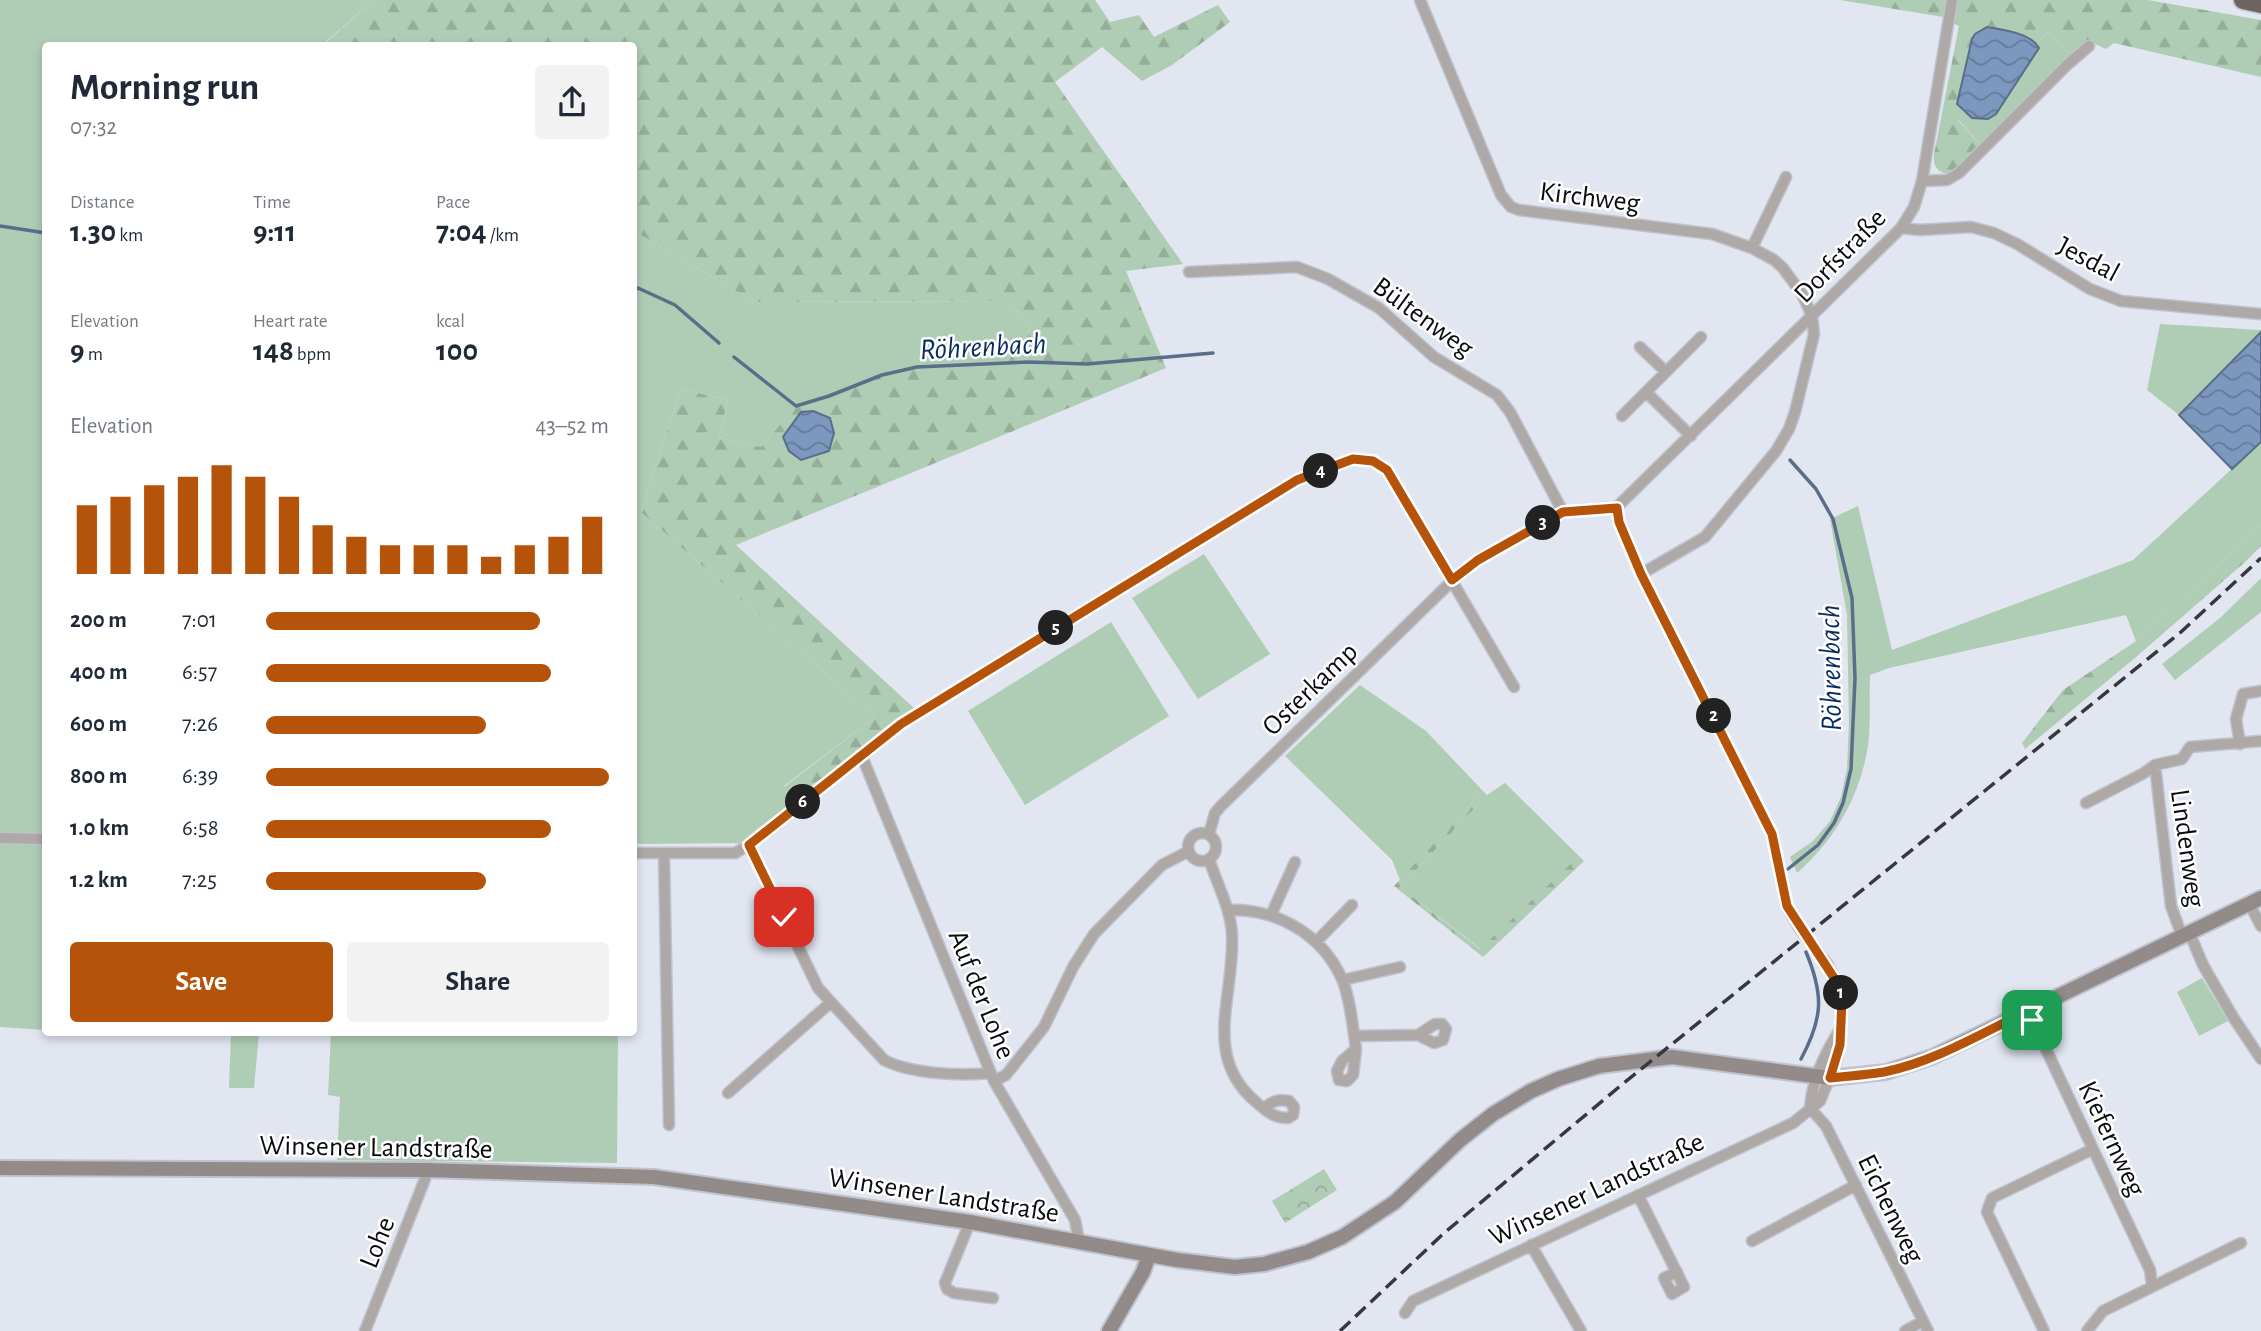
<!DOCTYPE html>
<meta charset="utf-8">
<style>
:root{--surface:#fff;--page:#f2f2f3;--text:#1f2937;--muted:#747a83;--accent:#b45309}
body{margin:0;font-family:"Alegreya Sans",sans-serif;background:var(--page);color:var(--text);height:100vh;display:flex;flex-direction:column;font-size:26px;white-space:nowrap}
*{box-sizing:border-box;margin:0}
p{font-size:23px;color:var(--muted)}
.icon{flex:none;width:38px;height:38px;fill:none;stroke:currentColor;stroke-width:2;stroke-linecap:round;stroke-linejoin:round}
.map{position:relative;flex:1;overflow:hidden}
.side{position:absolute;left:42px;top:42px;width:595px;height:994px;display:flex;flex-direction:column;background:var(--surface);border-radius:7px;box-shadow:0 4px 10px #0003}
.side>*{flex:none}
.pin{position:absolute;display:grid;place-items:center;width:60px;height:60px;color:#fff;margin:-30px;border-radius:14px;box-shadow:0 4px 10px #0006}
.km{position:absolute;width:35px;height:35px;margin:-18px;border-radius:50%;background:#222;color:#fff;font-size:19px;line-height:35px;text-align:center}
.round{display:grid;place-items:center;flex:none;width:74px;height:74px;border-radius:7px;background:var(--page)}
.head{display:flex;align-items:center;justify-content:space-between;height:119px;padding:0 28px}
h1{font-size:38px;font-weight:700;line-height:52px}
.figures{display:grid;grid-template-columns:repeat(3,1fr);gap:10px;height:119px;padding:7px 28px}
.figures div{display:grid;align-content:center}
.figures b{font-size:30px;font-weight:700}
.figures small{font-size:19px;font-weight:400}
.figures p{font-size:19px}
.chart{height:196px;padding:14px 28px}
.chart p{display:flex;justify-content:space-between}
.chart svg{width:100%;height:126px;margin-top:7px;stroke:var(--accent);stroke-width:6}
.cta{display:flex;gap:14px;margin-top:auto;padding:14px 28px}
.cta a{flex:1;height:80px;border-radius:7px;background:var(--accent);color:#fff;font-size:28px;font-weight:700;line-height:80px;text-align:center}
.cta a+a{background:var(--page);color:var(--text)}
ul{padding:0 28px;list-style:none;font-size:23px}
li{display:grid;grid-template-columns:112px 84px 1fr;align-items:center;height:52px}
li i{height:18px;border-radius:9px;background:var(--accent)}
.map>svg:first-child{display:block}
.grass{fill:#afccb5}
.forest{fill:url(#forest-firs)}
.park{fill:url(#park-crowns)}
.water{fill:url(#water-waves);stroke:#5a6e8a;stroke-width:2}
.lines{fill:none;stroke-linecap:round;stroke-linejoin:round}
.stream{stroke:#5a6e8a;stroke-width:3.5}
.street-casing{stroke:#bfc3cd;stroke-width:13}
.secondary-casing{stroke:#bfc3cd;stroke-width:18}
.highway-casing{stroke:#bfc3cd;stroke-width:21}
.street{stroke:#aea9a7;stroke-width:10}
.secondary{stroke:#938b89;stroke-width:14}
.highway{stroke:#6e6360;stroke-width:18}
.rail{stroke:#36383e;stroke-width:3.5;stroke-dasharray:14 7;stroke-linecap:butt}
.route-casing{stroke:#fff;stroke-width:14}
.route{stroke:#b45309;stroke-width:9}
.labels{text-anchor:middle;stroke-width:5;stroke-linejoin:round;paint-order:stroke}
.street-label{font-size:28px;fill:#0a0b0f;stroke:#fff}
.water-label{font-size:30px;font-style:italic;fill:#082d5d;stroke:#fff}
</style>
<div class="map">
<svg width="2261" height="1331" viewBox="0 0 2261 1331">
<defs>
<pattern id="forest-firs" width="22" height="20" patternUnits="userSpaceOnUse" patternTransform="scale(1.75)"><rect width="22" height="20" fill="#afccb5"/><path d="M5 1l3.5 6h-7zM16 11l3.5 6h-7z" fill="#95ae9a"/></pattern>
<pattern id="park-crowns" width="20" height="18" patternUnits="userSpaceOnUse" patternTransform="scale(1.75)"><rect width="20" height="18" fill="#afccb5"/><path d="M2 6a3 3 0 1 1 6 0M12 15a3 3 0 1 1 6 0" fill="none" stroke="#95ae9a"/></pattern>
<pattern id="water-waves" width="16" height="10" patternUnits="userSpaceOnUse" patternTransform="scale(1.75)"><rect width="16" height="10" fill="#7d98bf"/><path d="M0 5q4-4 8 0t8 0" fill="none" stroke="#657a9a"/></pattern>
</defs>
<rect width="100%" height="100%" fill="#e1e6f1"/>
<path class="grass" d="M0,0H374L322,45L46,46L45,1030L0,1027Z
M2047,32L2071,56L1981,146L1958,119L1963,111L1972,118L1996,114L2039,48L2038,44Z
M634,231L755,302L1006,301L1033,325L1007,363L917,367L796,406L761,447L719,438L728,400L681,389L641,512L875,717L784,786L796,800L744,843L634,844Z
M2160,324L2261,330V332L2179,415L2147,390Z
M2261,442V526L2136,641L2126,615L1889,668L1870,675C1869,698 1871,723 1868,746C1860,796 1835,840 1797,873L1790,857L1813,841L1830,821L1841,797L1847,768L1849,723L1847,615L1830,519L1858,506L1892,650L2133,560Z
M1204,554L1270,654L1198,699L1132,598Z
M2261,578V612L2175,680L2162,664L2220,618Z
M1111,622L1169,716L1025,805L968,711Z
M1360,685L1426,731L1483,791L1400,880L1392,860L1285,756Z
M1505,783L1579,856L1481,949L1400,887L1487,795Z
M2202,978L2228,1021L2199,1036L2177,992Z
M231,1033H259L254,1088H229Z
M331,1033H618L617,1163L337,1160L340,1097L328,1095Z"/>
<path class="forest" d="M374,0H1095L1110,22L1139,15L1154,37L1218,5L1230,22L1172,65L1142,81L1102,47L1055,82L1183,264L1126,271L1166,368L736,545L914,708L796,800L784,787L875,717L641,512L681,389L728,400L719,438L761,447L796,406L829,396L882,375L917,367L1007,363L1033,325L1006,301L755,302L634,231V46H322Z
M1840,0H2148L2261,20V77L2114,43L2106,49L2089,41L2071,56L2047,32L2038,44L2029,38L1957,104L1963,111L1958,120L1981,146L1958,169L1948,174C1936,172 1933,165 1934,154L1959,26L1943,17Z
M2261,526V546L2245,562L2135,658L2025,749L2022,743L2063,690L2136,641Z
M1483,791L1487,795L1400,887L1480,949L1579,856L1584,861L1483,957L1394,886Z"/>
<path class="park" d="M1324,1169L1337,1190L1285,1223L1272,1201Z"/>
<path class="water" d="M1987,27C2003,30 2031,33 2039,48L1996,114L1988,119L1972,118L1957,104L1972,39L1975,34Z
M2261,332V442L2232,469L2179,415Z
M813,411L830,418L834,433L829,451L801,460L789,451L783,437L801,412Z"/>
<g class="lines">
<path class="stream" d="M0,226L46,233
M634,290L638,288L675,305L719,343
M734,357L796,406L829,396L882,375L917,367L1029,362L1087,364L1213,353
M1788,869L1818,845L1834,823L1843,803L1851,769L1855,678L1852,598L1833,519L1816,489L1790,460
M1801,1059C1823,1018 1824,995 1806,952"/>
<g class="street-casing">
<path id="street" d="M1420,0L1501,195L1511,207L1519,210L1712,234L1752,248L1774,260L1783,268L1802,294L1812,316L1814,334L1795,412L1789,429L1776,451L1705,537L1641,574
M1922,181L1947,180L1959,173L2067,65L2089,46
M1901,228L1920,230L1971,227L1994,233L2017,244L2090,289L2121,301L2261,314
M1752,248L1786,177
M1189,272L1297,267L1328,279L1379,308L1434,357L1497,395L1510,412L1563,512
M1640,347L1666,372
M1646,392L1701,337
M1622,416L1646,392L1691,436
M1617,507L1901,228L1914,207L1922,181L1952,0
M2240,744L2236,719L2243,694L2261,691
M861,754L994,1081L1075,1220L1079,1241
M2155,765L2171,906L2182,936
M2086,803L2144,773L2155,765L2182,759L2190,747L2261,741
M1188 847a14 14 0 1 1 28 0a14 14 0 1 1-28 0Z
M1209,834L1215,813L1221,806L1452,581L1478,560L1563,512L1617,507
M0,838L46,839
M749,845L818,988L884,1060C911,1074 960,1076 990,1073
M634,853H735L749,845L901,724L1297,480L1353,459L1373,461L1387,470L1514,687
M664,854L669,1125
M1209,859C1217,884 1231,909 1232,935C1235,996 1201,1056 1256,1102C1267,1111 1273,1118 1288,1118L1293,1115L1294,1107L1289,1101C1277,1099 1273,1101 1264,1108
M2249,903L2261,926
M1228,910C1276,908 1322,934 1342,979C1350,997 1353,1028 1356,1049L1342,1061L1337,1071L1339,1080L1347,1081L1353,1075L1356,1049
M1271,915L1295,862
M2189,932L2203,965L2233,1017L2261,1059
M1316,942L1352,905
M1343,980L1400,967
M2028,1011L2150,1270L2152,1286
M1354,1036L1418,1035L1434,1043L1443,1040L1446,1029L1442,1024H1435L1418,1035
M994,1081L1006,1075L1044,1027L1073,967L1094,934L1162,865L1189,851
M728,1093L830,1003
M1810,1108L1826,1126L1928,1331
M1810,1108C1812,1080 1824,1055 1839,1031
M1638,1195L1684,1287L1672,1294L1664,1278L1677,1272
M970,1222L945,1283L947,1289L954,1293L993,1298
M1752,1241L1856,1185
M1531,1245L1581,1331
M1405,1313L1413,1301L1793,1123L1820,1101L1837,1059L1842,1011L1841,992L1828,965L1800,929L1787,907L1772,834L1641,574L1619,522L1617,507
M365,1331L425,1179L426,1170
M1905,1331L1923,1321
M2044,1331L1987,1212L1992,1198L2093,1149
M2087,1331L2103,1311L2241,1243"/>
</g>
<g class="secondary-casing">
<path id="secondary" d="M0,1168L426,1170L654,1177L970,1222L1177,1260L1235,1267L1264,1264L1308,1252L1342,1237L1395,1202L1460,1140L1493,1114L1531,1091L1558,1079L1599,1066L1672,1057L1830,1078L1886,1072L1932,1057L2261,898
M1109,1331L1143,1272L1149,1255"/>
</g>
<g class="highway-casing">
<path id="highway" d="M2243,0L2261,4"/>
</g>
<use href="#street" class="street"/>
<use href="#secondary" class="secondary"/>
<use href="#highway" class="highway"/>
<path class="rail" d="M1340,1331L1443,1234L1619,1087L2181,632L2261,558"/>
</g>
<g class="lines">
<g class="route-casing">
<path id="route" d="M784,917L749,845L901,724L1297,480L1353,459L1373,461L1387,470L1452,580L1478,560L1563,512L1617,508L1619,522L1641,574L1772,834L1787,906L1838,984L1842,1000L1840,1045L1830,1078C1848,1076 1866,1075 1884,1072C1934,1062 1982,1033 2028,1011L2032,1020"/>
</g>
<use href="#route" class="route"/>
</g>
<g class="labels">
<g class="street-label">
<text transform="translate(1590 196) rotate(7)" y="10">Kirchweg</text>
<text transform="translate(1839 255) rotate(-46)" y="10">Dorfstraße</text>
<text transform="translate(2089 258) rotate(28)" y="10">Jesdal</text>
<text transform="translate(1424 316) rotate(36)" y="10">Bültenweg</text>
<text transform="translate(1309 688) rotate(-44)" y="10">Osterkamp</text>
<text transform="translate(2189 848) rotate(82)" y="10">Lindenweg</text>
<text transform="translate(983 994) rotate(68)" y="10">Auf der Lohe</text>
<text transform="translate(2113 1138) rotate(65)" y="10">Kiefernweg</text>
<text transform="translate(376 1146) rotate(1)" y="10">Winsener Landstraße</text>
<text transform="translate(1596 1188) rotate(-25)" y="10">Winsener Landstraße</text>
<text transform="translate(944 1194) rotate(9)" y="10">Winsener Landstraße</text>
<text transform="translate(1892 1208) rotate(64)" y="10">Eichenweg</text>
<text transform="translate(376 1242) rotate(-68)" y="10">Lohe</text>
</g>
<g class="water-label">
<text transform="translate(983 346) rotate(-3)" y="10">Röhrenbach</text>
<text transform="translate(1830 668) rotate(-91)" y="10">Röhrenbach</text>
</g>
</g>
</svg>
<div class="pin" style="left:2032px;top:1020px;background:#1e9e55"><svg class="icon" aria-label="arrive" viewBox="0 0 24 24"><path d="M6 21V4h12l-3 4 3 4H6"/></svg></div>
<div class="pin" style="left:784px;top:917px;background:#d93025"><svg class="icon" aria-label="check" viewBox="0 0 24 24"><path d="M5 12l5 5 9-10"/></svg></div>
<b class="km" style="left:1841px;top:993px">1</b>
<b class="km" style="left:1714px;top:716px">2</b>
<b class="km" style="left:1543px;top:523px">3</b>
<b class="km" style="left:1321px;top:471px">4</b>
<b class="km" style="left:1056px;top:628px">5</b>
<b class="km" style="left:803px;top:802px">6</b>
<section class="side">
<div class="head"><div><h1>Morning run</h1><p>07:32</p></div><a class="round"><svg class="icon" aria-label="share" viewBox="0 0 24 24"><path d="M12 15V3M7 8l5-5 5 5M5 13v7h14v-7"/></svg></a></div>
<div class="figures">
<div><p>Distance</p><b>1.30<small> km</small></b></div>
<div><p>Time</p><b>9:11</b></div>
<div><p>Pace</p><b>7:04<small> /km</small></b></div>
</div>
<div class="figures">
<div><p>Elevation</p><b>9<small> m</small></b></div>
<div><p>Heart rate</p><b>148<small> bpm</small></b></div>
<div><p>kcal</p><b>100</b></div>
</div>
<div class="chart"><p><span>Elevation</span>43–52 m</p>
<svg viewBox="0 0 160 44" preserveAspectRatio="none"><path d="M5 44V20M15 44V17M25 44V13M35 44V10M45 44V6M55 44V10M65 44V17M75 44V27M85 44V31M95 44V34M105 44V34M115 44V34M125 44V38M135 44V34M145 44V31M155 44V24"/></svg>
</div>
<ul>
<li><b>200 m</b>7:01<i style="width:80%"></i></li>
<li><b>400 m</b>6:57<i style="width:83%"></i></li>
<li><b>600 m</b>7:26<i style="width:64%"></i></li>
<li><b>800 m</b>6:39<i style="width:100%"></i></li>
<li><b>1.0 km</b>6:58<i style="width:83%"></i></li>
<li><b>1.2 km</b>7:25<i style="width:64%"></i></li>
</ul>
<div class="cta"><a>Save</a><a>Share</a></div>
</section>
</div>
